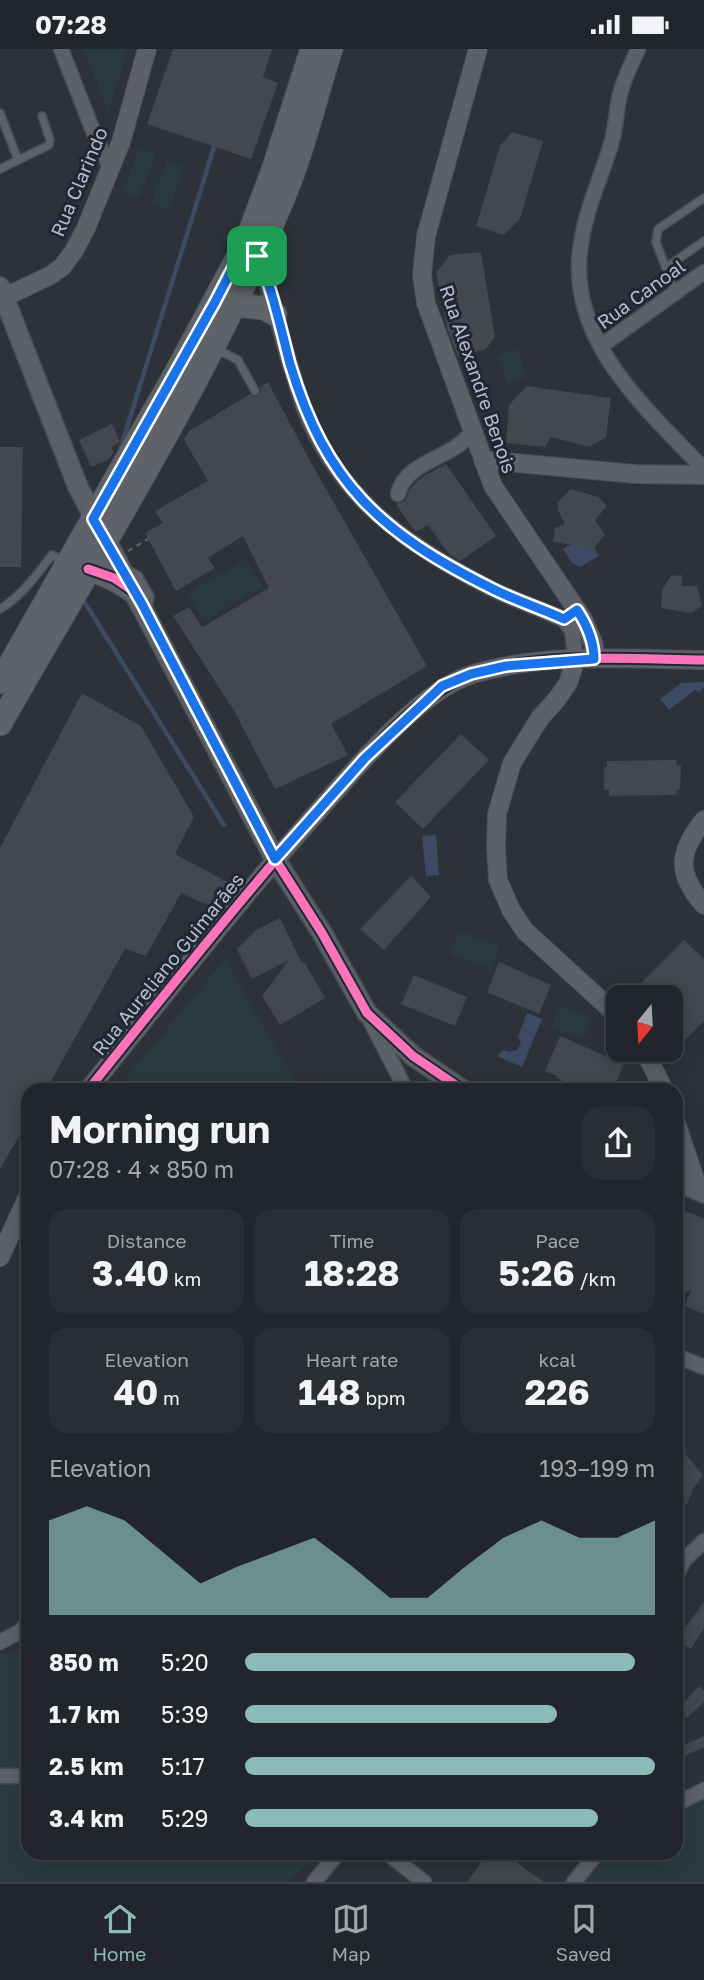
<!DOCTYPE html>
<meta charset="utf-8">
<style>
:root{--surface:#22252b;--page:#2a2d33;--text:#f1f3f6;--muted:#a2a5a9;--line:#3f4247;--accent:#8bbbb9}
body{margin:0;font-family:"Golos Text",sans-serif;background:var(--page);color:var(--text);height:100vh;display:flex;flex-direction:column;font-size:26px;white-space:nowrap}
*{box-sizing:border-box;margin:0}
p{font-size:23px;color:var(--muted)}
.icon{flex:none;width:38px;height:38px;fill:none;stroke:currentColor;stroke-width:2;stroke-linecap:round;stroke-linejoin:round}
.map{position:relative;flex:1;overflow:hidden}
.panel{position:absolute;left:21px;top:1034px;width:662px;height:777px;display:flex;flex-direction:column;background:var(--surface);border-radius:21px;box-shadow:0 4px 18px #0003,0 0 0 2px var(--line)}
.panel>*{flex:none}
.needle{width:46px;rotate:198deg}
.tools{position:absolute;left:606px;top:936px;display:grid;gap:14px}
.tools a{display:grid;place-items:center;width:77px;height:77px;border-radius:14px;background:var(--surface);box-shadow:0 4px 18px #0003,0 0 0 2px var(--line);font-size:35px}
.pin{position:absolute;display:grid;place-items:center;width:60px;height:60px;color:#fff;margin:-30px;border-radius:14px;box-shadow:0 4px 10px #0006}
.round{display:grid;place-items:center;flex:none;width:74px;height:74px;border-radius:21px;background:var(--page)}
.overview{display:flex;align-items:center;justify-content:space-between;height:119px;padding:0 28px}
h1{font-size:38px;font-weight:700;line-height:52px}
.metrics{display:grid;grid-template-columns:repeat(3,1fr);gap:10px;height:119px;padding:7px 28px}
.metrics div{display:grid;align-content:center;border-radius:18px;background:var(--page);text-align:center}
.metrics b{font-size:35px;font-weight:700}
.metrics small{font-size:19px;font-weight:400}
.metrics p{font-size:19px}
.chart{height:196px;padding:14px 28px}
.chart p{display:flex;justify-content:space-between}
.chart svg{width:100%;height:126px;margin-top:7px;fill:var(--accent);opacity:.7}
ul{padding:0 28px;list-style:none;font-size:23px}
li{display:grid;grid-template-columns:112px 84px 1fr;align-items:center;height:52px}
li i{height:18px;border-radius:9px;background:var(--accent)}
.status{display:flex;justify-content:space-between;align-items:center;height:49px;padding:0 35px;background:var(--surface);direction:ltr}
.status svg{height:19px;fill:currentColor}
.tabs{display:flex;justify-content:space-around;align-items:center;height:98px;border-top:2px solid var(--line);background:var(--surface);font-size:19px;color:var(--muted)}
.tabs a{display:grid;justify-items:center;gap:4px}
.tabs .active{color:var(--accent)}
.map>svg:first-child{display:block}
.green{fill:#2a3b3f}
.water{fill:#3c4a63}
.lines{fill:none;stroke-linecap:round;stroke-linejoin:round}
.stream{stroke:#3c4a63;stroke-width:4.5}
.building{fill:#44474e}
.service-casing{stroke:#494c52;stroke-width:10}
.minor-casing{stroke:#494c52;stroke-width:17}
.tertiary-casing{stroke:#494c52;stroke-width:20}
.secondary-casing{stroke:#494c52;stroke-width:22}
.primary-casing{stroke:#4a4e56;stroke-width:25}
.path{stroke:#5a5f64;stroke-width:2.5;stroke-dasharray:5 5;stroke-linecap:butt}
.service{stroke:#5d6068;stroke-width:7}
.minor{stroke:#5d6068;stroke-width:14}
.tertiary{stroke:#5d6068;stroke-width:18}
.secondary{stroke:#5b5f66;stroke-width:19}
.primary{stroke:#5f6269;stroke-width:23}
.cycleway-casing{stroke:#1f2735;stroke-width:13}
.cycleway{stroke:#fb73b8;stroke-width:9}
.route-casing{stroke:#fff;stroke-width:14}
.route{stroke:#1a73e8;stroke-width:9}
.labels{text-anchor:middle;stroke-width:6;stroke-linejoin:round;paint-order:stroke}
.street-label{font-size:19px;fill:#b7bdca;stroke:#1f2735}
</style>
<div class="status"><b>07:28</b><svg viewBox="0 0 49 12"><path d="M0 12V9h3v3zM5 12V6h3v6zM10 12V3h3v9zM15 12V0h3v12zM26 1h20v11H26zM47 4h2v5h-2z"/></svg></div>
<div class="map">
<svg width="704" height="1833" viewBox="0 0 704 1833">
<rect width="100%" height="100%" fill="#2d3139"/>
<path class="green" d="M83,0H128L108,62Z
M139,99L156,105L139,149L123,143Z
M167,111L185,118L169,161L151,154Z
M517,300L527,328L508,335L498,307Z
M247,510L263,538L204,572L188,544Z
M459,882L499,897L491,920L450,905Z
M225,910L300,1041H116Z
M559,958L590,969L582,990L551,978Z
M28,1596V1804H314L310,1813L287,1833H0V1604H8Z
M704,1746V1833H581L606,1804H676V1762Z"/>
<path class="water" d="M586,486L599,507L580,518L572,514L563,500Z
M704,633V638L700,643L695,641L669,661L660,650L681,634Z
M436,786L439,826L426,827L422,787Z
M527,964L542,970L522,1018L497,1007L503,1001L509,1003L517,1001L521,994L518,988Z"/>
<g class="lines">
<path class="stream" d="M120,401L215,95
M82,549L224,776"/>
</g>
<path class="building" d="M173,0H272L263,28L278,34L251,110L147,75Z
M512,83L543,92L520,170L504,186L476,177L500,97Z
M481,203L495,288L486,300L458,308L447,279L436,224L450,206Z
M268,333L309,410L427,617L331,675L348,706L275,740L233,660L173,567L189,558L202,578L269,539L243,487L208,509L215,519L176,542L145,484L163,474L155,462L208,432L184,391L188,383L250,345L254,348L258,347L261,343L260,338Z
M527,337L611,349L606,388L590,398L551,388L545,398L506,394L509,356Z
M112,375L120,393L111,398L114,404L108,411L91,418L79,391Z
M0,398H23L21,518H0Z
M446,415L496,487L460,512L448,504L428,476L415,483L396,455L405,452L410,440L419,430Z
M571,440L598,448L607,457L595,471L605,486L594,499L553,493L555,479L565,475L558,461V453Z
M682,526V537H697L702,557L691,564L661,559L662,541L671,527Z
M82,644L141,677L194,768L175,805L229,834L212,858L181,844L146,907L125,900L46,1041H28V1072L0,1120V799Z
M461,685L489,711L423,780L395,753Z
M677,711L676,716L681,717L680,740H677L676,746L609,747V741H604V718H607V712Z
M411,827L431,848L384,901L360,880Z
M280,869L302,915L304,913L325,949L280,976L262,947L289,911L252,930L237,900L256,881Z
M684,891L704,910V972L680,996L670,985V948H635L644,931Z
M499,913L551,936L539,965L487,943Z
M414,926L467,948L455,977L401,955Z
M560,987L624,1015L613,1041H584L556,1029L557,1027L545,1022Z
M688,1163L704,1170V1265L685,1257L691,1241L676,1246V1176L680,1166Z
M676,1394L703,1426L693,1440L687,1455L676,1464Z
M704,1553V1579L691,1600L677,1590Z
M699,1637L704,1642V1653L687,1669L677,1661Z
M704,1687V1698L676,1711V1700Z
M488,1804H504L544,1833H467Z"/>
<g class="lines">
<g class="service-casing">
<path id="service" d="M0,64L18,111
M0,120L49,96L50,91L42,67
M667,218L704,192
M675,243L656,193L658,180L704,149
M218,301L238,311L255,342
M129,522L138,526L150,547L148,559
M0,560C22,547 37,525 52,506L63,512"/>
</g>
<g class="minor-casing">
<path id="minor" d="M61,0L97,92L111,119
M638,0C631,16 622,33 619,50C616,64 616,78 612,92C602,127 586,159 581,195C565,289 645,359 704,420
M257,206C275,256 286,309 304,359C338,449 408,497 490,539C514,551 540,559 564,571L577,561
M601,297L704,223
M398,445C404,417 439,411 460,395C464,392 468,387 473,383
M564,571L572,582L576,610
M370,971L406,1041
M431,1041L444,1037H456
M676,1307L704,1318
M676,1527L684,1511L704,1492
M0,1593L19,1583L28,1575
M0,1727H28
M676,1755L704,1741
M387,1804L424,1833
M314,1833L338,1804
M574,1833L597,1804"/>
</g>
<g class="tertiary-casing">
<path id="tertiary" d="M478,0L426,187L422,226L426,254L493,437L583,570L594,596V610
M5,248L51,226L62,218L74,202L86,179L121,93L147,0
M483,411L635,425L704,426
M576,610L568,634L557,650L540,669L512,714L497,765L496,799L498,831L511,861L525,882L618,967
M704,771C678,803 676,824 704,856
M644,1001L664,1041
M88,1041C166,944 244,845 327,752C362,712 423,640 473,625C545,603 629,610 704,611
M676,1074L699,1142
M0,1208L28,1147"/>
</g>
<g class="secondary-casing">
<path id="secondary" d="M0,238L78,438L275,810L322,884L367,964L413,1007L463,1041
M676,1132L704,1144"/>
</g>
<g class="primary-casing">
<path id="primary" d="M234,256L264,259L275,265
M74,519C99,521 116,530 136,544
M0,633L177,322L247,191L273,121L312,0
M0,675C98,503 205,334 282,152C303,103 315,50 331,0"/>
</g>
<path class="path" d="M128,502L148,490
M350,1810L357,1806L376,1813"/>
<use href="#service" class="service"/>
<use href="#minor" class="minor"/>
<use href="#tertiary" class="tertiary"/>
<use href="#secondary" class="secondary"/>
<use href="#primary" class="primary"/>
<g class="cycleway-casing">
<path id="cycleway" d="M88,520L114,529L136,544L275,810L322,884L367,964L413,1007L463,1041
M88,1041C166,944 244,845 327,752C362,712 423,640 473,625C545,603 629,610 704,611"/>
</g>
<use href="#cycleway" class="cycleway"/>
</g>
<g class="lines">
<g class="route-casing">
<path id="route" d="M247,191C266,209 282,285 290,315C326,435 381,484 491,539C514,551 540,559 564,570L577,561C587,576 594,591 594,610L506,617L471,625L442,637L365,709L275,810L142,555L93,470L215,253Z"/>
</g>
<use href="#route" class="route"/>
</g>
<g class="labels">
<g class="street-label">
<text transform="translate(79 133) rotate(-67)" y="7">Rua Clarindo</text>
<text transform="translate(641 245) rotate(-36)" y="7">Rua Canoal</text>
<text transform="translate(478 330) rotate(71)" y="7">Rua Alexandre Benois</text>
<text transform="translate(168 915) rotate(-51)" y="7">Rua Aureliano Guimarães</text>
</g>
</g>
</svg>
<div class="tools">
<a><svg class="needle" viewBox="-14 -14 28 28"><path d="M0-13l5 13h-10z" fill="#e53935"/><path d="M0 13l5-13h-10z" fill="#a2a5a9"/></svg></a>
</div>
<div class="pin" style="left:257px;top:207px;background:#1e9e55"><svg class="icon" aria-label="arrive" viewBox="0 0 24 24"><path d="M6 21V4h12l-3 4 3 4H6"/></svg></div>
<section class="panel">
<div class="overview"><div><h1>Morning run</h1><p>07:28 · 4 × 850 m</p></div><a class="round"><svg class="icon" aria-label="share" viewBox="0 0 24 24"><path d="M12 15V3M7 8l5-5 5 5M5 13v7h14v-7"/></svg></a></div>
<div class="metrics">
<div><p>Distance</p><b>3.40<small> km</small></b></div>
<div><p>Time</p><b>18:28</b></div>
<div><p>Pace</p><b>5:26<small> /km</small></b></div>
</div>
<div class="metrics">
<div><p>Elevation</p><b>40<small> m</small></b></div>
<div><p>Heart rate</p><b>148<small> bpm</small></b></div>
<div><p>kcal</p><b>226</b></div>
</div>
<div class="chart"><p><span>Elevation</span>193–199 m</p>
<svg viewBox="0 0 160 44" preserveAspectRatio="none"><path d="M0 44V11L10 6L20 11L30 22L40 33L50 27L60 22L70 17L80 27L90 38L100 38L110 27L120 17L130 11L140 17L150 17L160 11V44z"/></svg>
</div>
<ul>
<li><b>850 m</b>5:20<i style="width:95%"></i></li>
<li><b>1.7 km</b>5:39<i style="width:76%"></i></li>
<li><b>2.5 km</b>5:17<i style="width:100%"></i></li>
<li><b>3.4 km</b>5:29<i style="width:86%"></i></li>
</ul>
</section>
</div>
<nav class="tabs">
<a class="active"><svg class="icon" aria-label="home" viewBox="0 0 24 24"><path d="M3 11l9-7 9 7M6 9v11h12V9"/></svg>Home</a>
<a><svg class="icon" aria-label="map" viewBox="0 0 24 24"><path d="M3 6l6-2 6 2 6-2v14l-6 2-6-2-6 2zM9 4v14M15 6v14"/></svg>Map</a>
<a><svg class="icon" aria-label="saved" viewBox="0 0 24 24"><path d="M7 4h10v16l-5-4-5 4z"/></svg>Saved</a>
</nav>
